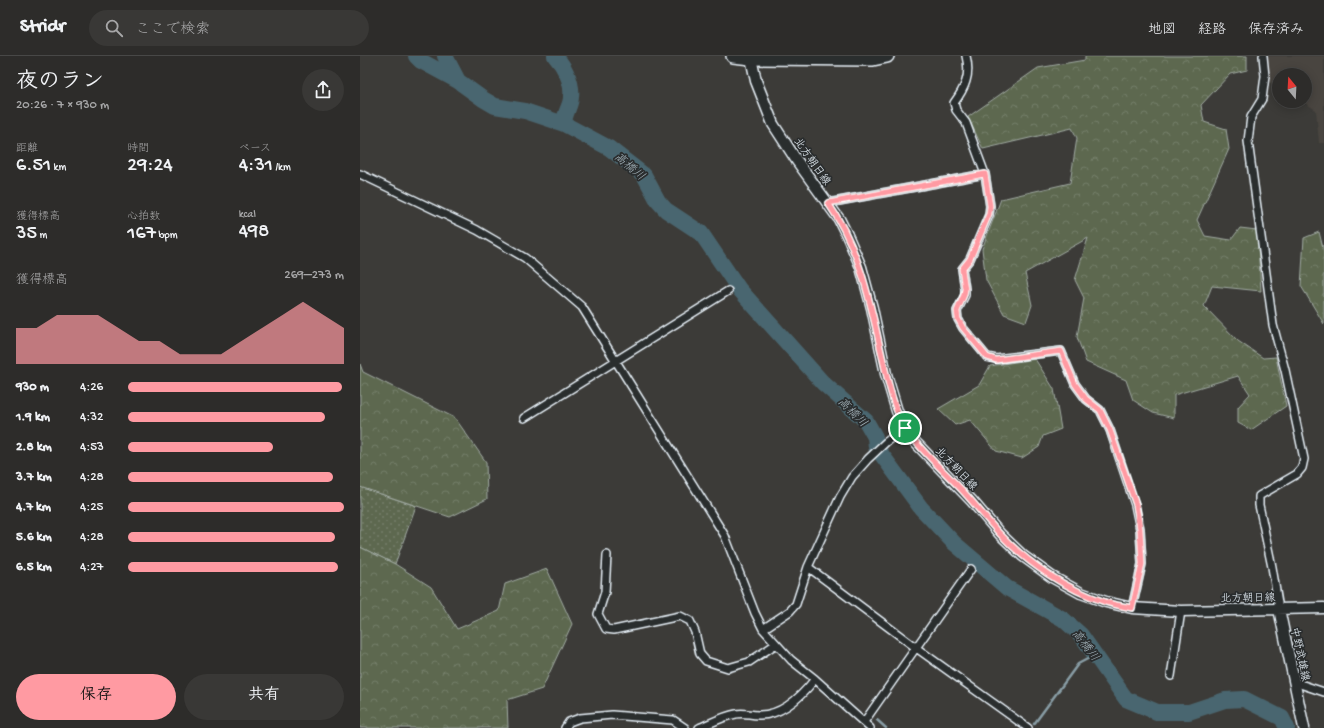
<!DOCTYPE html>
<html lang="ja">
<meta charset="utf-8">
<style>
:root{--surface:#2d2c2a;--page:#393836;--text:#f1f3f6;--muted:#a7a7a8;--line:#484847;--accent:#ff9aa2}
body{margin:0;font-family:"Gochi Hand","Klee One",sans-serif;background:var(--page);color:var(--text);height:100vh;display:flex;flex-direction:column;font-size:15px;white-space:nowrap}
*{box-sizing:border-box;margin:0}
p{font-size:13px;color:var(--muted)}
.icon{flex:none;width:22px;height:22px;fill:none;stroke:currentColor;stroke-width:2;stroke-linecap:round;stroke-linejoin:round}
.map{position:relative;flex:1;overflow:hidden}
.side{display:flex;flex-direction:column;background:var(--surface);width:360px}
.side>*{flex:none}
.needle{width:26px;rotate:342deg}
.fabs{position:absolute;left:912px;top:12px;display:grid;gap:8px}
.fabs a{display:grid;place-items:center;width:40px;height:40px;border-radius:50%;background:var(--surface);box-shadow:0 2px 10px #0003,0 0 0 1px var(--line);font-size:20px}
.pin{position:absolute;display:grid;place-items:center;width:34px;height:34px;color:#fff;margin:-17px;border:2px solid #fff;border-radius:50%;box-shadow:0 1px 4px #0007}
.round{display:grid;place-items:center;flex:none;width:42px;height:42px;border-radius:21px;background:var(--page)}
.overview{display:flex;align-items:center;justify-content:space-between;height:68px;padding:0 16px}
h1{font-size:22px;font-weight:600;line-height:30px}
.figures{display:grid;grid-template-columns:repeat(3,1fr);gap:6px;height:68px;padding:4px 16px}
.figures div{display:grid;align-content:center}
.figures b{font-size:20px;font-weight:600}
.figures small{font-size:11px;font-weight:400}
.figures p{font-size:11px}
.chart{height:112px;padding:8px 16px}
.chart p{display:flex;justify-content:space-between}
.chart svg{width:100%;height:72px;margin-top:4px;fill:var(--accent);opacity:.7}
.cta{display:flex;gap:8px;margin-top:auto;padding:8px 16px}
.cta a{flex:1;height:46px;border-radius:24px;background:var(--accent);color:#111;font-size:16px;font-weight:600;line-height:46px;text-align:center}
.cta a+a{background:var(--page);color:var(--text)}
ul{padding:0 16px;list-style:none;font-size:13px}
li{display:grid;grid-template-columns:64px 48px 1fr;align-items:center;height:30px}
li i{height:10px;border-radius:5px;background:var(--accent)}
header{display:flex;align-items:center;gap:24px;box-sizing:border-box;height:56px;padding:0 20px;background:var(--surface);border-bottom:1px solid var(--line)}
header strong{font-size:19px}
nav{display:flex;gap:22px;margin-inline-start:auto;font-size:14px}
.search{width:280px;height:36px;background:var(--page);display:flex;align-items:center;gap:10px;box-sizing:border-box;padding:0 14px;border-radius:22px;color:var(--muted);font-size:15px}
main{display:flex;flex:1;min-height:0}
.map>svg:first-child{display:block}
.built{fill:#49453f}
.grass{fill:url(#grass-dots);stroke:#a2aca4}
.forest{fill:url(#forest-crowns);stroke:#a2aca4}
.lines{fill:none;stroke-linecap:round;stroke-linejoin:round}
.stream{stroke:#899ea6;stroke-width:2.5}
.river{stroke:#4a666f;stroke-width:16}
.street-casing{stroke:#e8f1f8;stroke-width:10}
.secondary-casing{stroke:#e8f1f8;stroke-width:13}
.highway-casing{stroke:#e8f1f8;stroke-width:16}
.street{stroke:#2a2d2e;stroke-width:7}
.secondary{stroke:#2a2d2e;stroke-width:10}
.highway{stroke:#2a2d2e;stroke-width:13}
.route-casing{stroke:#fff;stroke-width:8}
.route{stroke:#ff9aa2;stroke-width:5}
.labels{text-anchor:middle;stroke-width:3.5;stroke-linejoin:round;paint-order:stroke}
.street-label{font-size:11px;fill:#e8f1f8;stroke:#2a2d2e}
.water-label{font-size:12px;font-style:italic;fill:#a9b9c1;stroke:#2a2d2e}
</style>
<header>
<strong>Stridr</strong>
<div class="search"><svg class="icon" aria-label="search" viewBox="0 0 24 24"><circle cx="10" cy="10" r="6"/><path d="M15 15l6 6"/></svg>ここで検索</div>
<nav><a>地図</a><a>経路</a><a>保存済み</a></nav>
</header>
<main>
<section class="side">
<div class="overview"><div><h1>夜のラン</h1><p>20:26 · 7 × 930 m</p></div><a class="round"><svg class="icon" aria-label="share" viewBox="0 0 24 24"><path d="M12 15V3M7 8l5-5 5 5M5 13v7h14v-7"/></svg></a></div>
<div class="figures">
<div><p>距離</p><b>6.51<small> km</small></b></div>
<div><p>時間</p><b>29:24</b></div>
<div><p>ペース</p><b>4:31<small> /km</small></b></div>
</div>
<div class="figures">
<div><p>獲得標高</p><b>35<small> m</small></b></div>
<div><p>心拍数</p><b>167<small> bpm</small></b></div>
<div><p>kcal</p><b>498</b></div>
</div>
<div class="chart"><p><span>獲得標高</span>269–273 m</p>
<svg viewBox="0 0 160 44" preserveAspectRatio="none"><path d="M0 44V22L10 22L20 14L30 14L40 14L50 22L60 30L70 30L80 38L90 38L100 38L110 30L120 22L130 14L140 6L150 14L160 22V44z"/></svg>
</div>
<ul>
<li><b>930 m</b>4:26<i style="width:99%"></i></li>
<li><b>1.9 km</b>4:32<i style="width:91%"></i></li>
<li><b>2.8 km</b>4:53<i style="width:67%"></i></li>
<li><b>3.7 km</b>4:28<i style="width:95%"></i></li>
<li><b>4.7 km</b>4:25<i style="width:100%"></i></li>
<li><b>5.6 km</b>4:28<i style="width:96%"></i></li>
<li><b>6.5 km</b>4:27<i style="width:97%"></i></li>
</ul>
<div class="cta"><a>保存</a><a>共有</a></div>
</section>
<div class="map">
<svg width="964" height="672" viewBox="0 0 964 672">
<defs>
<pattern id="grass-dots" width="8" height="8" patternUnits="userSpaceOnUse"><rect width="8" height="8" fill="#5d6850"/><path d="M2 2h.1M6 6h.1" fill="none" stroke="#747e6a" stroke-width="1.8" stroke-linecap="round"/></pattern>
<pattern id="forest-crowns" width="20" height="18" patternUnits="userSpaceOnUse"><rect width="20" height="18" fill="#5d6850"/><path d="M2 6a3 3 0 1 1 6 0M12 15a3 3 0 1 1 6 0" fill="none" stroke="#747e6a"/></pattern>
</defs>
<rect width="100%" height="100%" fill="#3c3b38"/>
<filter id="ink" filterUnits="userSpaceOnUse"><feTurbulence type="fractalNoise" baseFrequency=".025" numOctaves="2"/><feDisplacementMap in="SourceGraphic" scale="8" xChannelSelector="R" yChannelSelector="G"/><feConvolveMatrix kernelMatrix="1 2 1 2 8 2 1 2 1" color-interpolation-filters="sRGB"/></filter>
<g filter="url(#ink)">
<path class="built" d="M908,0H964V87H959L956,54L942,45H945V19H919V32L909,26Z"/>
<path class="grass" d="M0,431L56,450L35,508L0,491Z"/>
<path class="forest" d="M725,0H887V14L870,18L841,49L844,66L866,73L869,93L837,164L845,180L871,184L880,172L897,174L901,235L852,230L844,250L878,285L903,302L916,301L926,350L891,374L878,367V351L890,338L878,320L814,339V362L793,357L773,344L766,324L726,306L717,281L724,242L715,224L728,182L665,217L672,249L666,266L644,258L626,224L622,193L641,143L710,127L717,82L712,72L623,93L608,61L678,12L725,4Z
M959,176L964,196V268L941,230L944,182Z
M675,303L694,333L701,373L683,380L679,391L662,402L636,395L610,364L595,369L578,353L619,329L630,310Z
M0,308L3,316L95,362L126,406L127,443L90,461L0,431Z
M0,491L35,508L71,531L97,573L139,555L145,528L187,513L212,568L182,633L147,644L148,672H0Z"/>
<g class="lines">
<path class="stream" d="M517,664L526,672
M674,668L718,608L735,599"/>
<path class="river" d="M56,0L61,5L98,25L123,43L135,50L165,55L204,68L249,92L284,119L298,145L306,154L341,177L379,233L463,327L506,365L515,381L516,391L561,452L594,487L647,532L703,563L721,579L766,643L797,656H829L865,644L884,643L922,662L927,672
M85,0L98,25
M195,0C204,10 213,26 211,41C211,50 204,57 204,68"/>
<g class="street-casing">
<path id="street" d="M606,0C611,19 605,32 594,47L596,54L606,67L625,118L630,150L629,159L610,203L602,213L605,233V239L597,255L598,263L603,272L627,301L636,303L701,295L715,328L726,343L740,354L750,374L775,449L780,473L782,508L772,552
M903,0L905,20L902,43L891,61L888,85L913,269L925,314L944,403L942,412L937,418L899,440V449L912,511L919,553
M0,118L117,174L165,202L222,251L365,480L395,557L403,573L431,604L455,623L510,672
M468,147L625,118
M164,362L368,235
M247,499L245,536L238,558L246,573L254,574L320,560L330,565L335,576L340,598L346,605L368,612L389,606L416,588
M448,511L555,591L668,672
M403,573L430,555L436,548L448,511L480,441L492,421L508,403L526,386L545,372
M811,620L821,555
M934,626L964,636
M504,666L611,513
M205,672L209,666L220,662L252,659L313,664L325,672
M339,672C351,667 364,660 376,658C384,656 390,659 398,659C422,660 441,641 455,623"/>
</g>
<g class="secondary-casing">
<path id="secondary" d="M391,2L396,25L413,68L437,105L479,163L487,179L501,211L512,252L526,318L537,355L545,372L556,387L612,445L640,478L663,500L692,521L721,537L746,546L772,552L821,555L964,552
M919,553L944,672"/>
</g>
<g class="highway-casing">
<path id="highway" d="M373,0L391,2L513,3L527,0"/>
</g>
<use href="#street" class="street"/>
<use href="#secondary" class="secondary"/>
<use href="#highway" class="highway"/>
</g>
</g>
<g class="lines" filter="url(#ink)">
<g class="route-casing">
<path id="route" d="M625,118L630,150L629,158L610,203L602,213L605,233L604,239L597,255L598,263L603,272L627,301L636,304L701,295L715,328L726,343L740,354L750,374L776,449L780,473L782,508L772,552C763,550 754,549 745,546C706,533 668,508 640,478C625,462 613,445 598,430C576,407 549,385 537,355C529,335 525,312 520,291C509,240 498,190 468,147Z"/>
</g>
<use href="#route" class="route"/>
</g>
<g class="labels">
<g class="street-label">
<text transform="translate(453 105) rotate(55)" y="4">北方朝日線</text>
<text transform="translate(597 412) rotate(46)" y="4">北方朝日線</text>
<text transform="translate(888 541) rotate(-1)" y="4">北方朝日線</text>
<text transform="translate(941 598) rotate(78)" y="4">中野武雄線</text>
</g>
<g class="water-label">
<text transform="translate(270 110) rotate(40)" y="4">高橋川</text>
<text transform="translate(493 356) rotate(45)" y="4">高橋川</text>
<text transform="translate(726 589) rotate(52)" y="4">高橋川</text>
</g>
</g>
</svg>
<div class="fabs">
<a><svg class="needle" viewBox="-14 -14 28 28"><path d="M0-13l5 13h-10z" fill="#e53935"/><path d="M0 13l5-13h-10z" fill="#a7a7a8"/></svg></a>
</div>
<div class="pin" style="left:545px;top:372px;background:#1e9e55"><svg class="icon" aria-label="arrive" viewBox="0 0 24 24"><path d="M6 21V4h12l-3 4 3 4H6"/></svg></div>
</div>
</main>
